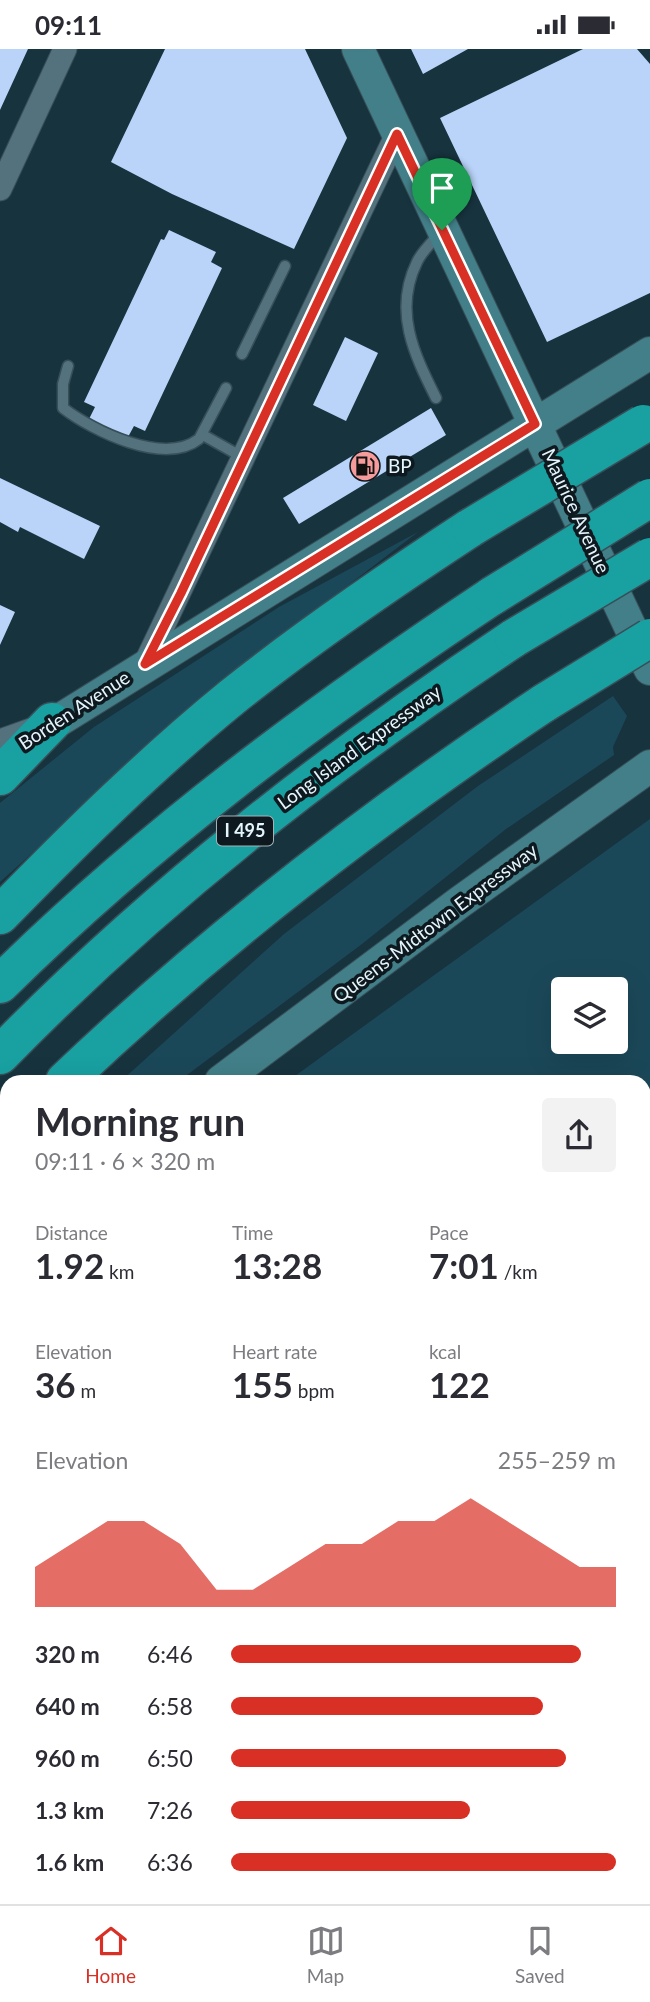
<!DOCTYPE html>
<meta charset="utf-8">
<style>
:root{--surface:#fff;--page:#f2f2f3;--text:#2b2b33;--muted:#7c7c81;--line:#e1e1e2;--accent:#d93025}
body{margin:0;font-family:Lato,sans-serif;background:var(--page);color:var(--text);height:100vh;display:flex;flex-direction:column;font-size:26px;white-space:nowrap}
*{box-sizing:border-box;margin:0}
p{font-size:23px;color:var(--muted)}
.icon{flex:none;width:38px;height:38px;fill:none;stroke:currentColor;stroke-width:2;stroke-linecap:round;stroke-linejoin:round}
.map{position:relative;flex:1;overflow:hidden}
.details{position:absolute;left:0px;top:1026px;width:651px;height:830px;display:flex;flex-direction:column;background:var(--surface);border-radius:21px 21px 0 0;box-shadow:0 7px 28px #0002}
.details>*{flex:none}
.buttons{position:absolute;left:551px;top:928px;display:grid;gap:14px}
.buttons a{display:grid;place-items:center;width:77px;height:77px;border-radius:7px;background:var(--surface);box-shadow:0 7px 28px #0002;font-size:35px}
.pin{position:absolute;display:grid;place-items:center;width:60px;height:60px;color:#fff;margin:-72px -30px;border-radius:50% 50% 50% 0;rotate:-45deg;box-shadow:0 0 7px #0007}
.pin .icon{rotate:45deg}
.round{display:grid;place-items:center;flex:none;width:74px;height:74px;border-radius:7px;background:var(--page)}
.summary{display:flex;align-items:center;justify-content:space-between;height:119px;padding:0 35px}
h1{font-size:38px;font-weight:700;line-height:52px}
.metrics{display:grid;grid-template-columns:repeat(3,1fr);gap:10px;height:119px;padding:7px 35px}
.metrics div{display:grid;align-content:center}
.metrics b{font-size:35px;font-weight:700}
.metrics small{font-size:19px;font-weight:400}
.metrics p{font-size:19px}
.chart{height:196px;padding:14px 35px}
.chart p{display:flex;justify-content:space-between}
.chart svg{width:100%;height:126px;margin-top:7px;fill:var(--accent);opacity:.7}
ul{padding:0 35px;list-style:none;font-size:23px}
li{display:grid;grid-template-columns:112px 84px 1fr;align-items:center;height:52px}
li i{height:18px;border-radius:9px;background:var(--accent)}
.status{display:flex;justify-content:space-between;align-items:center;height:49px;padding:0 35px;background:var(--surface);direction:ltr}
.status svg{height:19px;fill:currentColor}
.menu{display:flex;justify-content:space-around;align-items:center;height:98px;border-top:2px solid var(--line);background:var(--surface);font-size:19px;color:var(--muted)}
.menu a{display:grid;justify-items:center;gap:4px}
.menu .active{color:var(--accent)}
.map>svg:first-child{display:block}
.green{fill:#1b4859;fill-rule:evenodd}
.building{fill:#b9d3f9}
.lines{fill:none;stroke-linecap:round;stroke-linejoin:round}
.lane-casing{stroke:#374f58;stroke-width:13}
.street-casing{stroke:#374f58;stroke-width:25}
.secondary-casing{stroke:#374f58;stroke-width:34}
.highway-casing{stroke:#374f58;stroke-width:41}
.lane{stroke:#54717e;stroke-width:10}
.street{stroke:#54717e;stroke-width:23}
.secondary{stroke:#427f88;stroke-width:32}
.highway{stroke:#19a0a1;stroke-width:38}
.highway-bridge-casing{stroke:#374f58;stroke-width:41;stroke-linecap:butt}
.highway-bridge{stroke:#19a0a1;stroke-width:38}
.route-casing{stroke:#fff;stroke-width:14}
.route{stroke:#d93025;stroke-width:9}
.labels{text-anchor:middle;stroke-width:7;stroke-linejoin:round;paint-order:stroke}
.shield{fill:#0d191e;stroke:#a4b3b9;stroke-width:2}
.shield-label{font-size:18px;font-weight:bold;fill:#e5f5fc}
.poi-label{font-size:19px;fill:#e5f5fc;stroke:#0d191e;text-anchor:start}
.street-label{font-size:19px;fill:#e5f5fc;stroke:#0d191e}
</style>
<div class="status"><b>09:11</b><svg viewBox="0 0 49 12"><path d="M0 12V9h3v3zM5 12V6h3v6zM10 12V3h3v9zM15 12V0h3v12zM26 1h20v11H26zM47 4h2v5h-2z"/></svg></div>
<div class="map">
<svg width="650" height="1855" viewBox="0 0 650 1855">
<rect width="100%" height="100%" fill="#17333e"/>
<path class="green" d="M418,483L229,627L0,833V754L94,678L279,558Z
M613,647L627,667L613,698L614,706L506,780L362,895L179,1032H121L284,885L478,737Z
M650,770V1369L644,1374V1032H288ZM564,940H616V992H564Z
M7,1143V1178L0,1185V1151Z
M7,1264V1788L0,1785V1270Z"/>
<path class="building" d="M0,0H28L0,61Z
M165,0H305L347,89L294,200L172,145L111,113Z
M411,0H468L423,25Z
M583,0H637L650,15V244L547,293L440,69Z
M169,181L216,203L211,213L222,219L145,382L134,377L128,388L89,370L95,358L84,353L161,190L164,191Z
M345,288L378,304L346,372L313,356Z
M431,359L446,386L299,475L283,449Z
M0,429L100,477L84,510L20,478L18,483L0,473Z
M0,556L15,563L0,596Z
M650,1483V1509L644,1501V1488Z
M644,1566L650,1568V1623L644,1639Z
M644,1769L650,1771V1832L644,1830Z
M233,1848H340L357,1855H240L232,1852Z
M592,1848H607L604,1855H589Z"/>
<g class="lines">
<g class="lane-casing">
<path id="lane" d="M242,305L285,217
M68,317L63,335V359C93,382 164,417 199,390L226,339
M436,349C414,305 393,262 417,213C422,202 433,192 441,183
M203,386L244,409"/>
</g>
<g class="street-casing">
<path id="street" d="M0,140L65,0
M145,615L397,85
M0,692L39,678
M644,1423L650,1418
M644,1706L650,1708
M0,1826L7,1828
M60,1848L79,1855"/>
</g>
<g class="secondary-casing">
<path id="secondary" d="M358,0L650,620
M32,688L650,304
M221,1032L460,853L650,717
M0,1218L7,1211"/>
</g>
<g class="highway-casing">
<path id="highway" d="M0,727L52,673
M0,866C74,790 150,715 232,648C308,587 389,532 470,479
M0,935C150,787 317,663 492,547
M0,1006C155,847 329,712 514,589
M65,1032C213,891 373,768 544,654
M0,1095L7,1088"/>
</g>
<use href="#lane" class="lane"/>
<use href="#street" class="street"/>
<use href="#secondary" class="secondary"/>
<use href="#highway" class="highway"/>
<g class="highway-bridge-casing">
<path id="highway-bridge" d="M470,479L643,375
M492,547L650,449
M514,589L650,508
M544,654L650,589"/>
</g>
<use href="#highway-bridge" class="highway-bridge"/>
</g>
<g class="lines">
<g class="route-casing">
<path id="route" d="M397,85L535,375L145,615L181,544Z"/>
</g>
<use href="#route" class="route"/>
</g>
<defs>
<g id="fuel-disc" transform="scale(1.575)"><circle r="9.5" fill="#f59b9b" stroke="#0d191e"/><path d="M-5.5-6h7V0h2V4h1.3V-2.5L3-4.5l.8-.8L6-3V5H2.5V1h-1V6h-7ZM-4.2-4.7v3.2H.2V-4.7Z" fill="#111"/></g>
</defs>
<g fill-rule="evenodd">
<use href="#fuel-disc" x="365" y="417"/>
</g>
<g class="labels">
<rect class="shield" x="217" y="767.5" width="56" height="29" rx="5"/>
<g class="shield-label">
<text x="245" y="788">I 495</text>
</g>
<g class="poi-label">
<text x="388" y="424">BP</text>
</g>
<g class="street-label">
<text transform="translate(576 462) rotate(65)" y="7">Maurice Avenue</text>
<text transform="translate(74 661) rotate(-33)" y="7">Borden Avenue</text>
<text transform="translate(359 698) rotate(-36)" y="7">Long Island Expressway</text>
<text transform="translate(435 874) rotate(-37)" y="7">Queens-Midtown Expressway</text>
</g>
</g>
</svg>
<div class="buttons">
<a><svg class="icon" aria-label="layers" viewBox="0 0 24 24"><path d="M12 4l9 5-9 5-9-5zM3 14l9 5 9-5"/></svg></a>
</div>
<div class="pin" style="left:442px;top:181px;background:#1e9e55"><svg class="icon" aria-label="arrive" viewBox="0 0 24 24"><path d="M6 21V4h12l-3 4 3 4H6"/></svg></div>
<section class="details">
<div class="summary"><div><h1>Morning run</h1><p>09:11 · 6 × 320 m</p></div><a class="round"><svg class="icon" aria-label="share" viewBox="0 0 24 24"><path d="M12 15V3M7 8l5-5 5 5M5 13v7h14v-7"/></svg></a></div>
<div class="metrics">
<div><p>Distance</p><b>1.92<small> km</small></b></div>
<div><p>Time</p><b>13:28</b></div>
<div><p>Pace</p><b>7:01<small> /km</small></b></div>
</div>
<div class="metrics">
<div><p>Elevation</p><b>36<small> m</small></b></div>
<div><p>Heart rate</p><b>155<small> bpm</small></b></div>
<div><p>kcal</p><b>122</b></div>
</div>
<div class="chart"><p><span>Elevation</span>255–259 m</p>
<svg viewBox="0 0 160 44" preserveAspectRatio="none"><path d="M0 44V30L10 22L20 14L30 14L40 22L50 38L60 38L70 30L80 22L90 22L100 14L110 14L120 6L130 14L140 22L150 30L160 30V44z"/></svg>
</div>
<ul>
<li><b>320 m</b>6:46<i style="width:91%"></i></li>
<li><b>640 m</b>6:58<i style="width:81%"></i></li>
<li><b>960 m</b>6:50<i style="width:87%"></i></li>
<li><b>1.3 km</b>7:26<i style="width:62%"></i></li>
<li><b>1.6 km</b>6:36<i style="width:100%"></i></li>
</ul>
</section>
</div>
<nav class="menu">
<a class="active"><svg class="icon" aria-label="home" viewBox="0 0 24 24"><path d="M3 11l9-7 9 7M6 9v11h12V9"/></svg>Home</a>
<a><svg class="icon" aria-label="map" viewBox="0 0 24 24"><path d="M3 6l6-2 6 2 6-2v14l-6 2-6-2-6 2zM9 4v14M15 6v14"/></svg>Map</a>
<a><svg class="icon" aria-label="saved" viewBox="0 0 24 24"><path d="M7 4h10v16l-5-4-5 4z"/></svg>Saved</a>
</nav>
